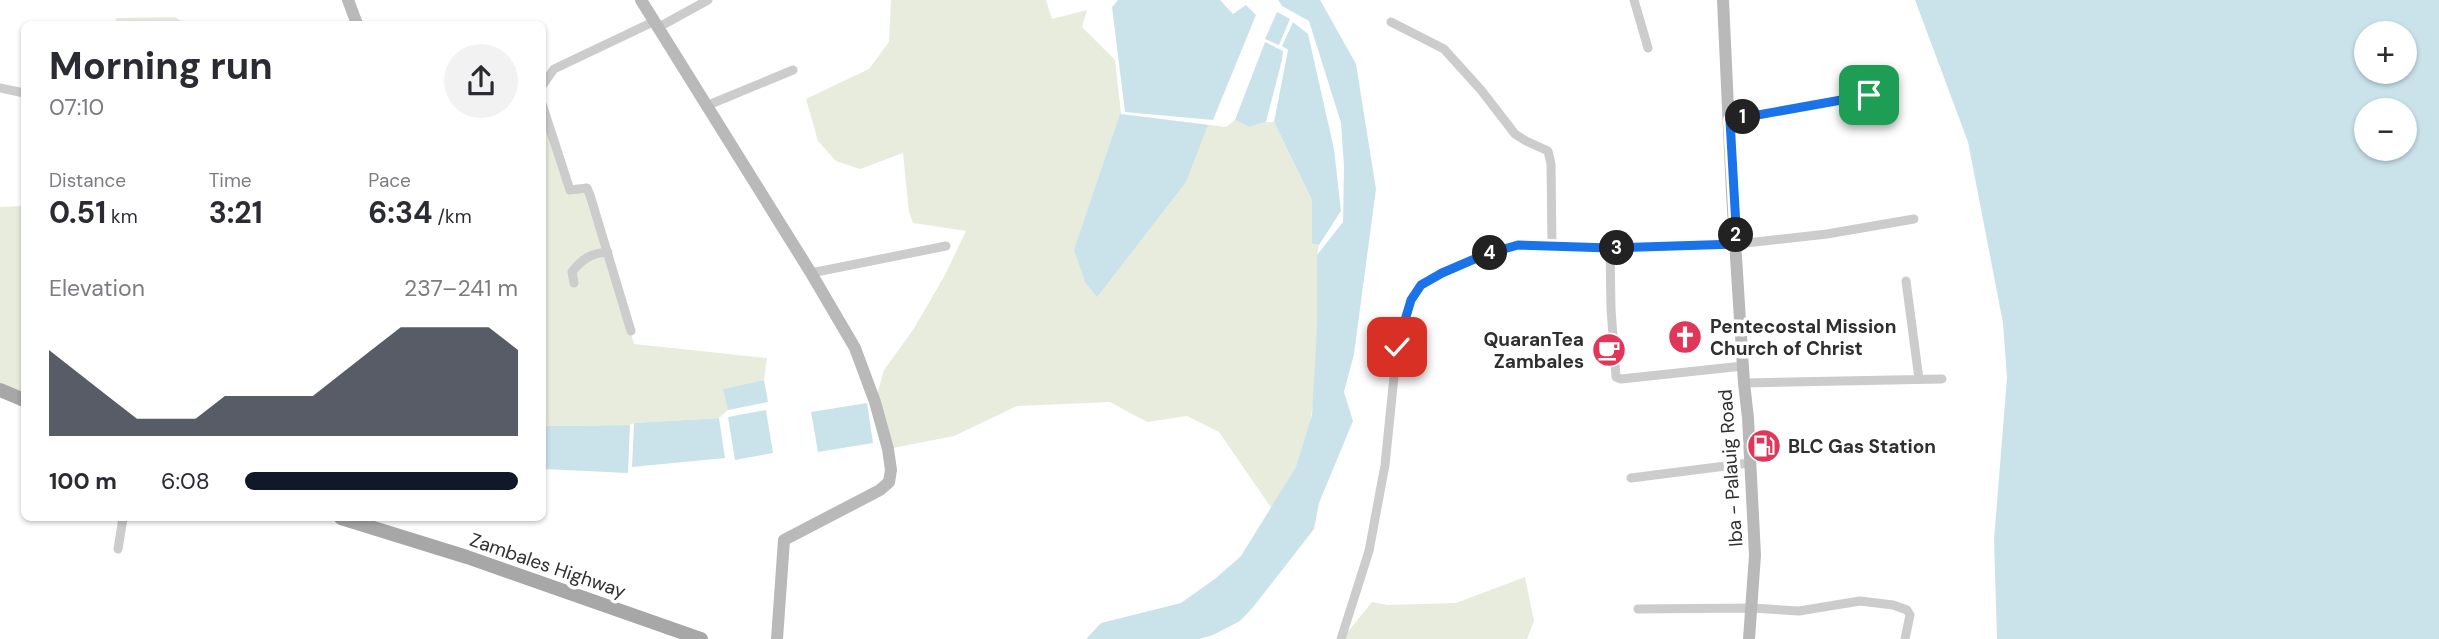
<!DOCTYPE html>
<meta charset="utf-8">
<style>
:root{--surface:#fff;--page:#f2f2f3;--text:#2b2b33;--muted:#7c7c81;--accent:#111827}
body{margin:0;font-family:"DM Sans",sans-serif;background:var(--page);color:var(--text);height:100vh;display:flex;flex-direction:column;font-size:26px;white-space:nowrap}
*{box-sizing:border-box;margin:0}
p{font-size:23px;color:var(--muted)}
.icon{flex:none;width:38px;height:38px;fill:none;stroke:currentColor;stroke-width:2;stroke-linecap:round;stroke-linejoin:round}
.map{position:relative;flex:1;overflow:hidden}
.sheet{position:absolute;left:21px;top:21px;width:525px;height:500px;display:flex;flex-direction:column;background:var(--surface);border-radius:10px;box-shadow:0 2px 5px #0004}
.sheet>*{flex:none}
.buttons{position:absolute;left:2354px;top:21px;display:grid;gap:14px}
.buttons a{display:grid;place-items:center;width:63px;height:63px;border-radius:50%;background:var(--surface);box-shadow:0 2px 5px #0004;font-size:35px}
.pin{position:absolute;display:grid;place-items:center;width:60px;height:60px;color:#fff;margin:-30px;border-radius:14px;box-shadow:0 4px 10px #0006}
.km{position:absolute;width:35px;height:35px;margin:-18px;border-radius:50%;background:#222;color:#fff;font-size:19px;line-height:35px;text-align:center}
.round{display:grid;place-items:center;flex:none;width:74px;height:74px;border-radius:37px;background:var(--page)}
.summary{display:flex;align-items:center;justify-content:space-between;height:119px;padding:0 28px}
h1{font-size:38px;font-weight:700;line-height:52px}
.metrics{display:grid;grid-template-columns:repeat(3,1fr);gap:10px;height:119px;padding:7px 28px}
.metrics div{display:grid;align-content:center}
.metrics b{font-size:30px;font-weight:700}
.metrics small{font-size:19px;font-weight:400}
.metrics p{font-size:19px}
.chart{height:196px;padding:14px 28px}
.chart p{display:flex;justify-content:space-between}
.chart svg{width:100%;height:126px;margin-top:7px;fill:var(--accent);opacity:.7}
ul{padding:0 28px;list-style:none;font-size:23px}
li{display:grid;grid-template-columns:112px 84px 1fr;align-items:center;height:52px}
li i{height:18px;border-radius:9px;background:var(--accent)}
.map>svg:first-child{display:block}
.green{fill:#e7ecdd}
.water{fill:#cae3eb;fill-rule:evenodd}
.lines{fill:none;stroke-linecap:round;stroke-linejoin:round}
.street{stroke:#ccc;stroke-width:9}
.secondary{stroke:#b9b9b9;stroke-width:12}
.primary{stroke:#a7a7a7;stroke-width:14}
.route-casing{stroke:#fff;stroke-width:14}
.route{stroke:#1a73e8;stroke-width:9}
.labels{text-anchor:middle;stroke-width:7;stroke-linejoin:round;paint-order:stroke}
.poi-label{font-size:19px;font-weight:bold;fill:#2f2f2f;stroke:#fff;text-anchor:start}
.street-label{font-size:19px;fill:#2f2f2f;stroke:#fff}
</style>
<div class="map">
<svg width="2439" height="639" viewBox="0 0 2439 639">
<rect width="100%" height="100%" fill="#fff"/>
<path class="green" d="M891,0H1046L1052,19L1087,10L1082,27L1115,60L1121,114L1226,127L1235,120L1249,127L1266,122H1274L1312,200V242L1319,245L1317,255C1321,316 1321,410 1297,467C1290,481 1280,495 1272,509L1219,432L1187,416L1147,422L1110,402L1017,406L954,436L888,449L875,402L884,370L913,330L945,275L966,231L913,223L909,212L903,153L860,169L836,161L818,141L806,99L869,69L889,42Z
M175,17L185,24H116V18Z
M542,103L570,189L587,188L634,344L767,358L764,380L724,389L728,410L719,418L634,423L630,425L543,426Z
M24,206V392L0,383V207Z
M1525,577L1534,621L1527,639H1342L1372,602L1388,605L1456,603Z"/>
<path class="water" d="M1118,0H1220L1233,14L1246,5L1256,15L1213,120L1125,112L1112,7Z
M1278,0H1320L1356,64L1376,189L1354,354L1344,392L1353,421L1319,503L1314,529L1254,606L1240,621L1213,635L1199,639H1086L1101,623L1181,603L1216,578L1241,556L1296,467L1312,415L1317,327V255L1343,222L1344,166L1341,123L1309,21L1282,6Z
M1915,0H2439V639H1997L1994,540L2007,378L2003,323L1968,142ZM2366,33H2404V72H2366ZM2366,110H2404V149H2366Z
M1277,12L1290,19L1279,45L1265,39Z
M1293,22L1308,34L1334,149L1341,211L1319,245L1312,243V200L1274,122L1288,50L1282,46Z
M1265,42L1283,51L1282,60L1266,122L1249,127L1235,120Z
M1120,114L1208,125L1186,182L1097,297L1085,282L1074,250Z
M764,380L768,402L728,410L723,389Z
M867,403L873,443L818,452L811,412Z
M766,410L773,453L735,460L728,417Z
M719,418L725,458L632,467L634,423Z
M630,425L628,473L543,469V426Z"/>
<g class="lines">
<path class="street" d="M1634,0L1648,48
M1391,22L1444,49L1481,90L1515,134L1526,141L1548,151L1551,164L1552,246
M659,27L708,0
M542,86L554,69L655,21
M0,88L24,93
M542,104L570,190L587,188L590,195L631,331
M706,106L793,70
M1730,120L1869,95
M1610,248L1611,309L1616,377L1621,379L1743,366
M811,273L946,246
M1906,281L1919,379
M574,283L572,272C582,259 591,253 608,252
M1744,383L1942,379
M1631,478L1749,463
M118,549L123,518
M1638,609L1752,608L1799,611L1860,601L1893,605L1907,610L1910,615L1905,639
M1341,639L1369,551L1385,465L1397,347L1411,300L1421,285L1442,273L1486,254L1518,245L1610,248L1737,244L1827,234L1914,219"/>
<path class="secondary" d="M348,0L357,24
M641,0L811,273L855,348L875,402L888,449L891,470L889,482L880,490L784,540L777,639
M1723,0L1732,194L1744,383L1748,418L1755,555L1749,639"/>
<path class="primary" d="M0,390L24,400
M341,518L467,557L701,639"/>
</g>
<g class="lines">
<g class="route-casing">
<path id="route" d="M1397,347L1411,300L1421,285L1442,273L1486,254L1518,245L1610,248L1737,244L1730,120L1869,95"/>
</g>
<use href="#route" class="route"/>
</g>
<defs>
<g id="church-disc" transform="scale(1.75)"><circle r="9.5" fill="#e0365a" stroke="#fff"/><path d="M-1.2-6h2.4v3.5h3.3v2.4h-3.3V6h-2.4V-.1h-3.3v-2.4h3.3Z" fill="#fff"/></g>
<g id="cafe-disc" transform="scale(1.75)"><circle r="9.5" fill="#e0365a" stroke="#fff"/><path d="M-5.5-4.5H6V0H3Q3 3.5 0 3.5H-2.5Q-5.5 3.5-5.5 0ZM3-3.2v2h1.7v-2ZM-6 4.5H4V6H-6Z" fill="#fff"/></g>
<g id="fuel-disc" transform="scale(1.75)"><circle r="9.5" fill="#e0365a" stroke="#fff"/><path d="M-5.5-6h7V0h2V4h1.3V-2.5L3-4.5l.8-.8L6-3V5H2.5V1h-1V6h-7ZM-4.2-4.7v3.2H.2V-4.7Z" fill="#fff"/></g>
</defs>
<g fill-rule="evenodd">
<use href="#church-disc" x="1685" y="337"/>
<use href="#cafe-disc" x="1609" y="350"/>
<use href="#fuel-disc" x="1764" y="446"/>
</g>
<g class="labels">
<g class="poi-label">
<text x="1710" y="333">Pentecostal Mission<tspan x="1710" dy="22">Church of Christ</tspan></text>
<text x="1584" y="346" text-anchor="end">QuaranTea<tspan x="1584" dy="22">Zambales</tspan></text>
<text x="1788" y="453">BLC Gas Station</text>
</g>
<g class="street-label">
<text transform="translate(1730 468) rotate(-94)" y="7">Iba - Palauig Road</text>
<text transform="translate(548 565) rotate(19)" y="7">Zambales Highway</text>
</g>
</g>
</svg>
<div class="buttons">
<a>+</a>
<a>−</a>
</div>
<div class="pin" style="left:1869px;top:95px;background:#1e9e55"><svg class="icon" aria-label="arrive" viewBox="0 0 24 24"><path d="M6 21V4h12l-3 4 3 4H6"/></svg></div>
<div class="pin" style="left:1397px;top:347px;background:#d93025"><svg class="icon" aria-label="check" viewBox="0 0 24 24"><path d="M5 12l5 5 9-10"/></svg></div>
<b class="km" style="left:1743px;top:117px">1</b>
<b class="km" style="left:1736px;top:235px">2</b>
<b class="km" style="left:1617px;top:248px">3</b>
<b class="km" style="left:1490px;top:253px">4</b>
<section class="sheet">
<div class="summary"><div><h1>Morning run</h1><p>07:10</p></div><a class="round"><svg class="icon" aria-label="share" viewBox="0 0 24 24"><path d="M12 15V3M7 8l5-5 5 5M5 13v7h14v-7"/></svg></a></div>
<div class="metrics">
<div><p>Distance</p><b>0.51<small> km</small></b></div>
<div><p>Time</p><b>3:21</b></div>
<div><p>Pace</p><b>6:34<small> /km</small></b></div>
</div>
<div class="chart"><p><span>Elevation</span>237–241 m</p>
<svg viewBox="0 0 160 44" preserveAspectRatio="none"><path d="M0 44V14L10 22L20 30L30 38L40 38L50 38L60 30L70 30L80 30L90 30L100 22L110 14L120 6L130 6L140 6L150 6L160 14V44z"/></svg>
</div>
<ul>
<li><b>100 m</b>6:08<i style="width:100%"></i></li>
</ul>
</section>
</div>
